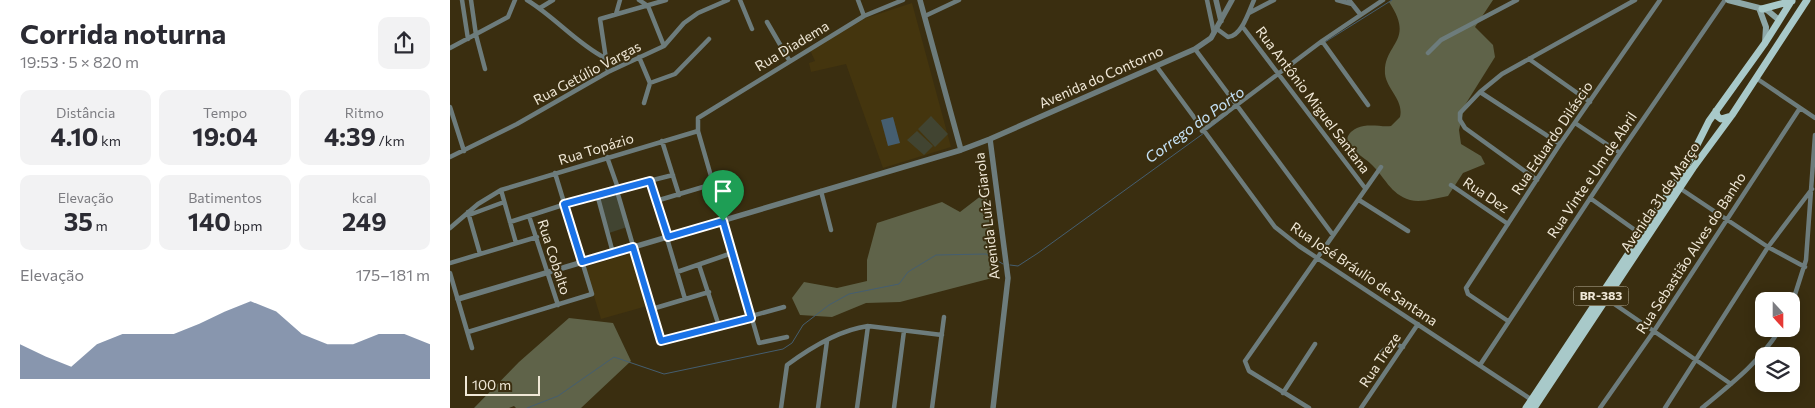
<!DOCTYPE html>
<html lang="pt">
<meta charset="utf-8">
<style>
:root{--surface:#fff;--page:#f2f2f3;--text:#2b2b33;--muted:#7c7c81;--accent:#566b8d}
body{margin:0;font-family:Commissioner,sans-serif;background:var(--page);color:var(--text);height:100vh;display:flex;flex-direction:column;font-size:19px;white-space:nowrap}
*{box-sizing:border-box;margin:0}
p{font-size:16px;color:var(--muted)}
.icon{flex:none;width:28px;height:28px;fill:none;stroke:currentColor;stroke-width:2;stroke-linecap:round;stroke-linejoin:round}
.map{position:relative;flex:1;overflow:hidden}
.panel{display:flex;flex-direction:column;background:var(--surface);width:450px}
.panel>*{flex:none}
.needle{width:32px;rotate:159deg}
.buttons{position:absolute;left:1305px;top:292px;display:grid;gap:10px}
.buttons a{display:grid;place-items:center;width:45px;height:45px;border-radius:10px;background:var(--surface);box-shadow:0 2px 12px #0003;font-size:25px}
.scale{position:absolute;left:15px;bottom:12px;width:75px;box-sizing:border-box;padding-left:5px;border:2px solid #f0e8d7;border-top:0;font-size:14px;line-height:18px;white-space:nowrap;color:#f0e8d7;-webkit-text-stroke:4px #3a2e10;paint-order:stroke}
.pin{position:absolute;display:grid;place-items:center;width:42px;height:42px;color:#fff;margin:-51px -21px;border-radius:50% 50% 50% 0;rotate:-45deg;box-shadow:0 0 5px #0007}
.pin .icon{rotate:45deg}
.round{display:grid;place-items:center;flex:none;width:52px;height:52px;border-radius:10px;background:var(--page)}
.overview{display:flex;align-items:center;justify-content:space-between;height:85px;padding:0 20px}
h1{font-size:28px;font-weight:700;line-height:38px}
.metrics{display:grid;grid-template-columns:repeat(3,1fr);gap:8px;height:85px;padding:5px 20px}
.metrics div{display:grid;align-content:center;border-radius:10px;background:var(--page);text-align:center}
.metrics b{font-size:25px;font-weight:700}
.metrics small{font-size:14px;font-weight:400}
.metrics p{font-size:14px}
.chart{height:140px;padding:10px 20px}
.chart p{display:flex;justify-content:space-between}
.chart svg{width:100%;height:90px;margin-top:5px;fill:var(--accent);opacity:.7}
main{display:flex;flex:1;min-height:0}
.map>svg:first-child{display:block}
.built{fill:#44350e}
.green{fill:#414431}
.forest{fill:#5f6349}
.water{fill:#455e70}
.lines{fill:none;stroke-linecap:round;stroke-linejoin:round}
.stream{stroke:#455e70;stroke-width:1}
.minor{stroke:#6d7c7c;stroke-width:4.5}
.tertiary{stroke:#6d7c7c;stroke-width:5.5}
.secondary{stroke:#8ea8a8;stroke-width:6}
.primary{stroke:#a8c9c9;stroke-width:7}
.route-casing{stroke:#fff;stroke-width:10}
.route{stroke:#1a73e8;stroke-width:6}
.labels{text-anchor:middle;stroke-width:4;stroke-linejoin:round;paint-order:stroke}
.shield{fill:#3a2e10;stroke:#b9b09b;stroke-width:1}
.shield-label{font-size:12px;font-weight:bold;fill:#f0e8d7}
.street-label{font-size:14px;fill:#f0e8d7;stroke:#3a2e10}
.water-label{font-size:15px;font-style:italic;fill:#c6e3f8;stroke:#3a2e10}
</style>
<main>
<section class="panel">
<div class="overview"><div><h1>Corrida noturna</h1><p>19:53 · 5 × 820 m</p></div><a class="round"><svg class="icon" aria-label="share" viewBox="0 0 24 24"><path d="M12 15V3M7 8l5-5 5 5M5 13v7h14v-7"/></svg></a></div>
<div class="metrics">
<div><p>Distância</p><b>4.10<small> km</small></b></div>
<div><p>Tempo</p><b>19:04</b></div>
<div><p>Ritmo</p><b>4:39<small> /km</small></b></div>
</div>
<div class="metrics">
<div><p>Elevação</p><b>35<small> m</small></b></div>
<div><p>Batimentos</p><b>140<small> bpm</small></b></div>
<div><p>kcal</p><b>249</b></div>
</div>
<div class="chart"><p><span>Elevação</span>175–181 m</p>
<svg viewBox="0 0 160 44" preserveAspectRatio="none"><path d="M0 44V27L10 33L20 38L30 27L40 22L50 22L60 22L70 17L80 11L90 6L100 11L110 22L120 27L130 27L140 22L150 22L160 27V44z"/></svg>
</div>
</section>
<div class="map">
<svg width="1365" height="408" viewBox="0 0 1365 408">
<rect width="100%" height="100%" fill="#3a2e10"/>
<path class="built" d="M462,3L501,147L433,168L396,64L361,72L359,63L365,61L360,50L416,18Z
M182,253L197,306L151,319L135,267Z"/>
<path class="green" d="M481,116L498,134L485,147L468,129Z
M467,131L483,146L474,155L457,140Z
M166,192L177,227L159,233L148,198Z"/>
<path class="forest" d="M942,0H1043L1025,27L1043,45L1045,57L1015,105L1009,130L1011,144L1031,156L1035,164L1013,173L998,196C986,198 972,203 960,200C940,194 935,177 921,164C913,156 882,141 907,128C918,123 930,127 941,126L950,117C954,100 937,90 935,74C933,43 966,42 939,2Z
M536,192L546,277L450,302L416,303L382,317L350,315L342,298L354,282L387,288L417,281V260L427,223L492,202L510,212Z
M119,318L163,323L181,361L131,408H66L64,406L59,408H24L69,362Z"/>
<path class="water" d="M443,117L450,143L438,146L431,120Z"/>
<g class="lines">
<path class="stream" d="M875,42L942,0
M757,130L778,114
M560,265L568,266L588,253L754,133
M77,408L108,396L164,357L214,374L333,349L342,343L353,325L379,305L399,294L449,284L458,272L486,255L536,254L553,264"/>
<path class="minor" d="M12,0L18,39
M21,0L26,35L35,69
M77,0C105,17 126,43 155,58
M189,0L198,6L214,46
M290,0L302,29
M408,0L414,16
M757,0L764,33
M887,0L902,4
M899,0L910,14
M90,8L103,0
M799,13L824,0
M166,14L170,0
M475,16L509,0
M317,22L339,60
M792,26L915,188
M767,29L778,37C792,36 799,11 804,0
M872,41L918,105
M0,48L58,17L65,0
M745,49L883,235
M978,53L991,40L1067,0
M189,57L200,83L225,74L259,39
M1079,59L1140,102
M707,67L825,227L849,246L1082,400
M158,72L150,19L216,0
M1306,78L1365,118
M1030,92L1110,144
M194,103L200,83
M0,107L14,151
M1125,123L1170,153
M752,131L872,41L933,0
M212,141L229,195
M0,157L67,124L158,72L214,46L234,23L248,13L278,0
M157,157L168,188L167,191L211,341L334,307
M1087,180L1015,128L1010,120V113L1030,92L1052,74L1185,0
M200,181L235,299
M1001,185L1058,224
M1228,187L1318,247L1355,267
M51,190L66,243
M371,191L381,230
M147,194L163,253
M1140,198L1192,235
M909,200L958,231
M206,201L263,184
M18,212L30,254
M19,215L54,202
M79,216L108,305
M60,222L147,194L223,175
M0,228L28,204L51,190L248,131
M0,263L87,237
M249,265L269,326
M227,272L282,253
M0,273L22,348
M1154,297L1281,384
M1341,307L1356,260L1365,135
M202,309L259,292
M1058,321L1018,294L1016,288L1110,144L1210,0
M18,332L142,294L105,173
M337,337L309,343L248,131V118L414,16L453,0
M931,353L942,343L953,347
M1030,365L1170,153L1275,0
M833,393L865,344
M331,408L337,365C360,348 389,330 418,326L492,335
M368,408L377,341
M407,408L418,326
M444,408L454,331
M482,408L494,317
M859,408L799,371L795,361L931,167
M911,408L968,324
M1150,408L1204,331L1350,108
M1215,408L1318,247L1362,189
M1252,408C1281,384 1310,362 1330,329"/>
<path class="tertiary" d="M470,0L511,150
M766,0L771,21
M540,139L558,278L543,408
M8,299L511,150L540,139L745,49L761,38L782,0"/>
<path class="secondary" d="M1278,0L1317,10L1329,20
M1309,8L1316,27L1315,43"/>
<path class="primary" d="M1312,9L1342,1
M1266,111L1267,116L1271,119L1281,116
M1076,408L1224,185L1239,161L1259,121L1315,43L1342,0
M1084,408L1243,168L1282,115L1357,0"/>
</g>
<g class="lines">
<g class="route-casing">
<path id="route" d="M200,181L218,237L273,221L301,318L211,341L183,247L132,262L114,204Z"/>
</g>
<use href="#route" class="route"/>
</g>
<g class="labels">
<rect class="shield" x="1123.5" y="286.5" width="55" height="19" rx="4"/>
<g class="shield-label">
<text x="1151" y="300">BR-383</text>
</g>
<g class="street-label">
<text transform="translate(342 46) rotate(-31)" y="5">Rua Diadema</text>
<text transform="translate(137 73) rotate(-28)" y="5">Rua Getúlio Vargas</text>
<text transform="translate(651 77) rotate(-24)" y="5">Avenida do Contorno</text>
<text transform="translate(863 100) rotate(53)" y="5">Rua Antônio Miguel Santana</text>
<text transform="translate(1102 138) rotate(-56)" y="5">Rua Eduardo Diláscio</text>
<text transform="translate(146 149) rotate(-17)" y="5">Rua Topázio</text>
<text transform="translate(1142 175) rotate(-56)" y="5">Rua Vinte e Um de Abril</text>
<text transform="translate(1036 195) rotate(34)" y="5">Rua Dez</text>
<text transform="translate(1210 197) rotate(-56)" y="5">Avenida 31 de Março</text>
<text transform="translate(537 216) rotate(-97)" y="5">Avenida Luiz Giarola</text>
<text transform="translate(1241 253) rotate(-57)" y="5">Rua Sebastião Alves do Banho</text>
<text transform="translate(104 257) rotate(72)" y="5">Rua Cobalto</text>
<text transform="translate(914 274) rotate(34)" y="5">Rua José Bráulio de Santana</text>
<text transform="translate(930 360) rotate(-56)" y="5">Rua Treze</text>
</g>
<g class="water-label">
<text transform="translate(745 125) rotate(-36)" y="5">Corrego do Porto</text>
</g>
</g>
</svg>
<div class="buttons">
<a><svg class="needle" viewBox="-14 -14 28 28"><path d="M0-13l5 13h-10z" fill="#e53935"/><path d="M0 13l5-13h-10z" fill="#7c7c81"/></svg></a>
<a><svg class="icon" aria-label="layers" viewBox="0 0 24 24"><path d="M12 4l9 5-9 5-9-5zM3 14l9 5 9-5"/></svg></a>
</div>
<div class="scale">100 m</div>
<div class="pin" style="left:273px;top:221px;background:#1e9e55"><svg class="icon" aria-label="arrive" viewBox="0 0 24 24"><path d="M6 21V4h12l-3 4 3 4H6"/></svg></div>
</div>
</main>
